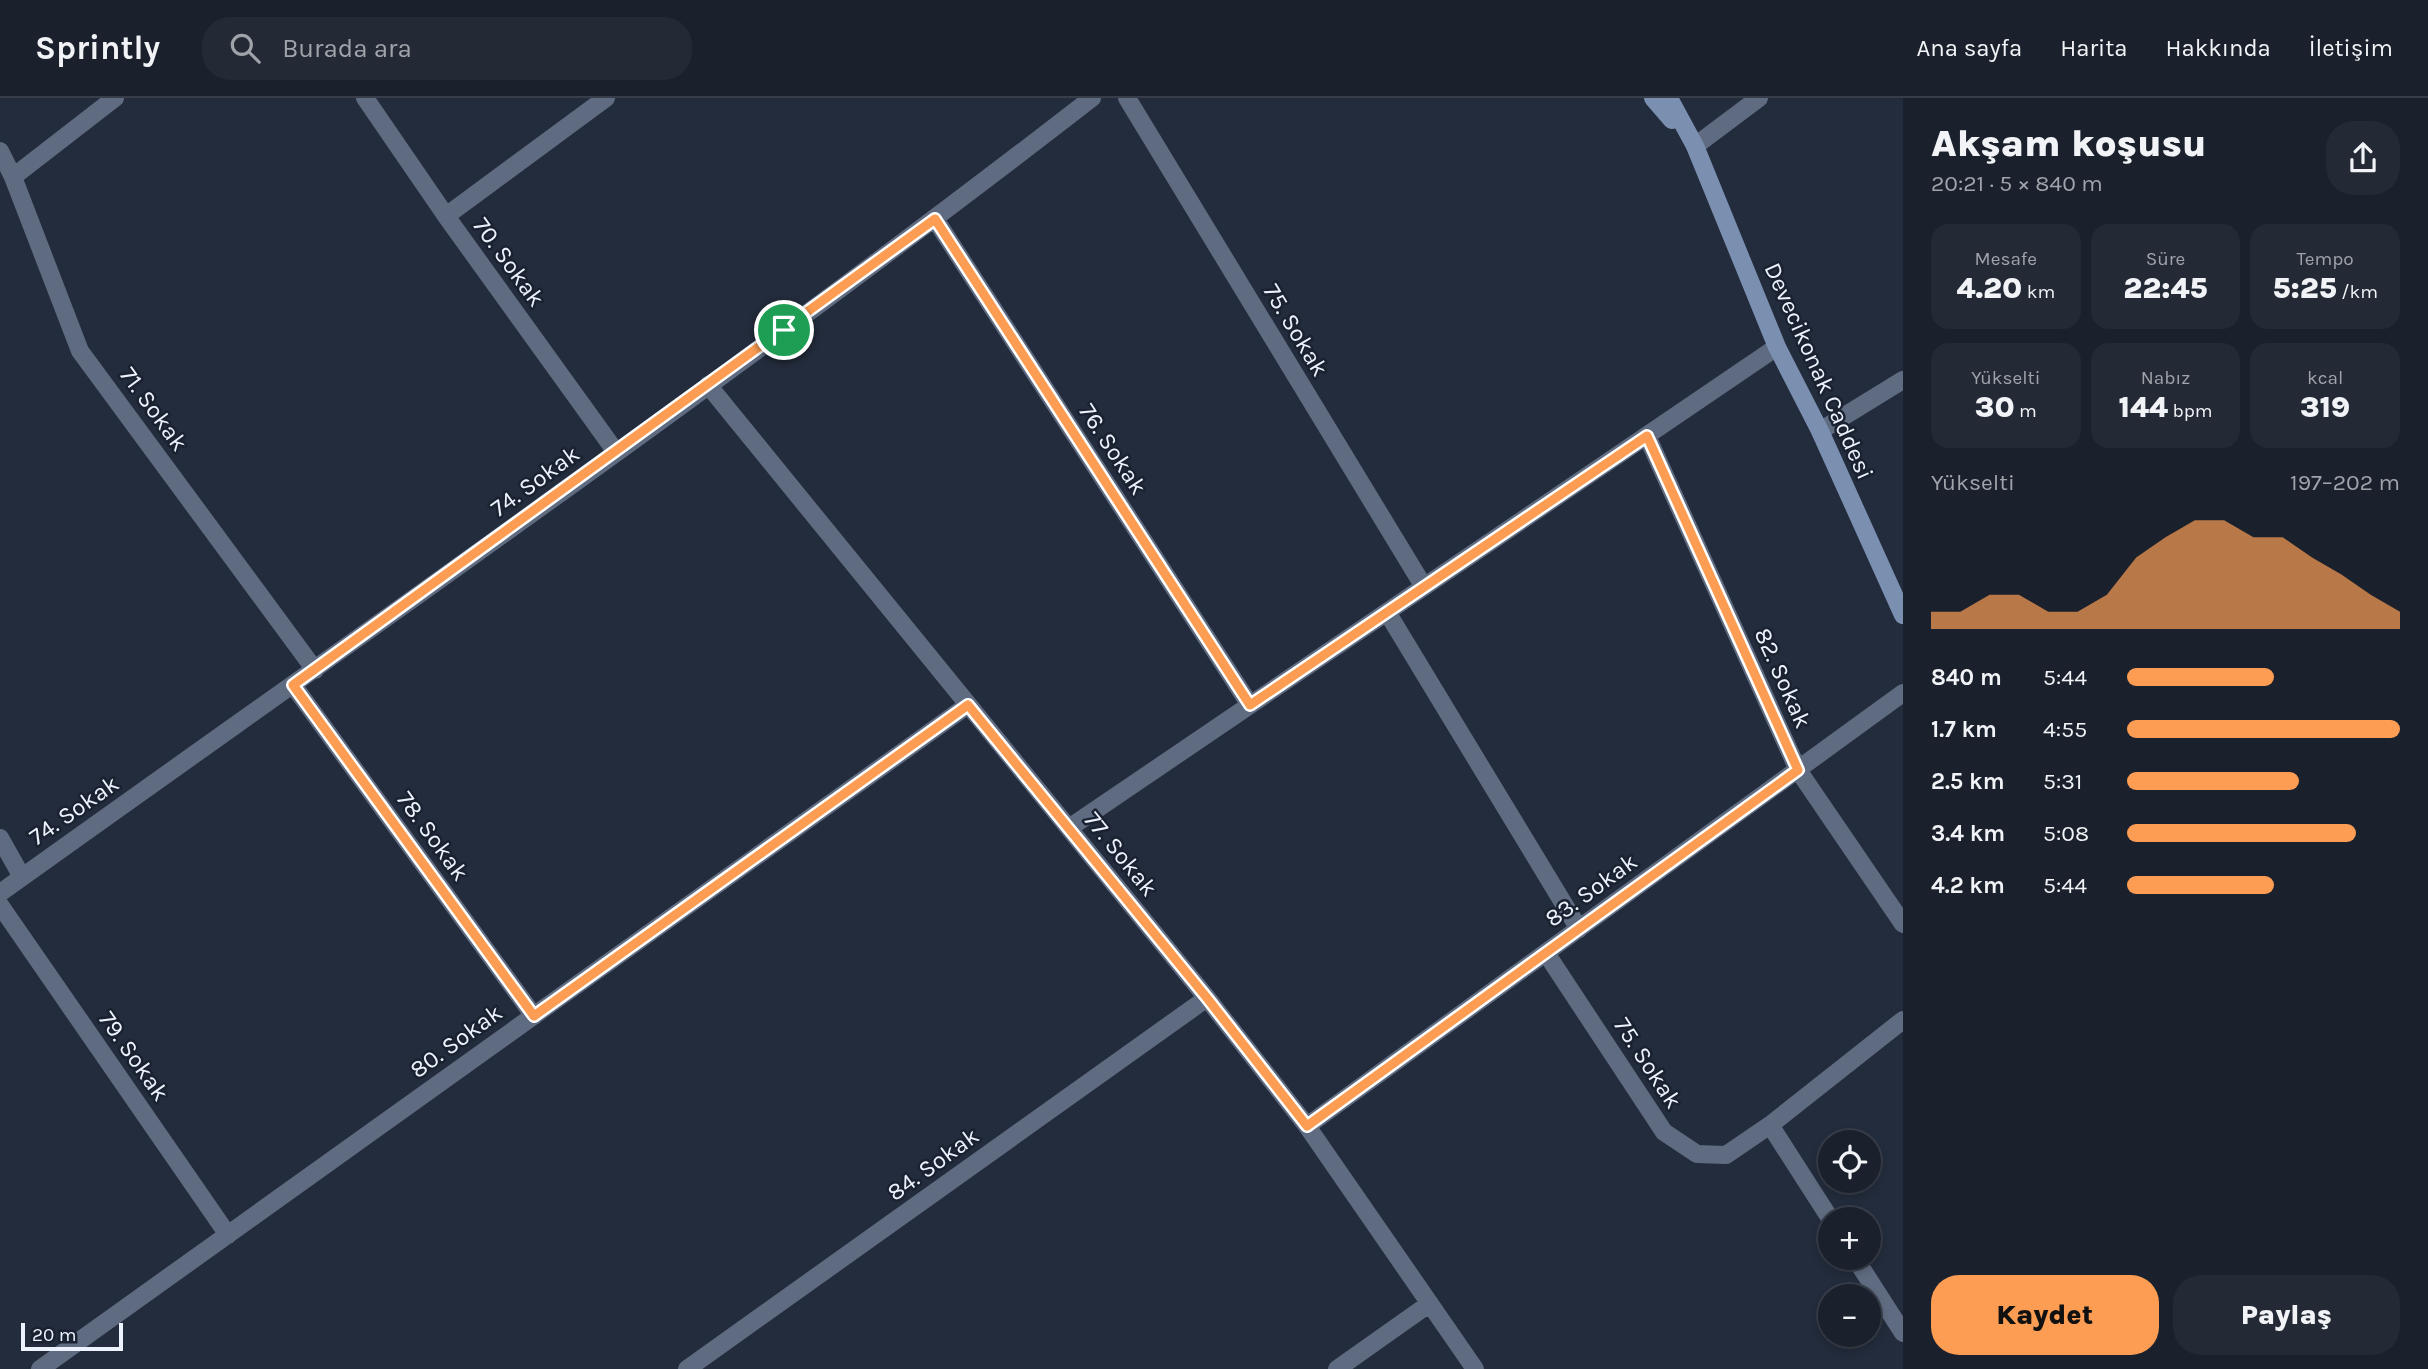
<!DOCTYPE html>
<html lang="tr">
<meta charset="utf-8">
<style>
:root{--surface:#1a212d;--page:#232935;--text:#f1f3f6;--muted:#9fa3aa;--line:#383e49;--accent:#fc9d53}
body{margin:0;font-family:Karla,sans-serif;background:var(--page);color:var(--text);height:100vh;display:flex;flex-direction:column;font-size:26px;white-space:nowrap}
*{box-sizing:border-box;margin:0}
p{font-size:23px;color:var(--muted)}
.icon{flex:none;width:38px;height:38px;fill:none;stroke:currentColor;stroke-width:2;stroke-linecap:round;stroke-linejoin:round}
.map{position:relative;flex:1;overflow:hidden}
.sheet{display:flex;flex-direction:column;background:var(--surface);width:525px}
.sheet>*{flex:none}
.fabs{position:absolute;left:1818px;top:1032px;display:grid;gap:14px}
.fabs a{display:grid;place-items:center;width:63px;height:63px;border-radius:50%;background:var(--surface);box-shadow:0 4px 10px #0003,0 0 0 2px var(--line);font-size:35px}
.scale{position:absolute;left:21px;bottom:18px;width:102px;box-sizing:border-box;padding-left:7px;border:4px solid #edf3fe;border-top:0;font-size:19px;line-height:24px;white-space:nowrap;color:#edf3fe;-webkit-text-stroke:5px #1a2231;paint-order:stroke}
.pin{position:absolute;display:grid;place-items:center;width:60px;height:60px;color:#fff;margin:-30px;border:4px solid #fff;border-radius:50%;box-shadow:0 2px 7px #0007}
.round{display:grid;place-items:center;flex:none;width:74px;height:74px;border-radius:28px;background:var(--page)}
.overview{display:flex;align-items:center;justify-content:space-between;height:119px;padding:0 28px}
h1{font-size:38px;font-weight:800;line-height:52px}
.stats{display:grid;grid-template-columns:repeat(3,1fr);gap:10px;height:119px;padding:7px 28px}
.stats div{display:grid;align-content:center;border-radius:18px;background:var(--page);text-align:center}
.stats b{font-size:30px;font-weight:800}
.stats small{font-size:19px;font-weight:400}
.stats p{font-size:19px}
.chart{height:196px;padding:14px 28px}
.chart p{display:flex;justify-content:space-between}
.chart svg{width:100%;height:126px;margin-top:7px;fill:var(--accent);opacity:.7}
.action{display:flex;gap:14px;margin-top:auto;padding:14px 28px}
.action a{flex:1;height:80px;border-radius:28px;background:var(--accent);color:#111;font-size:28px;font-weight:800;line-height:80px;text-align:center}
.action a+a{background:var(--page);color:var(--text)}
ul{padding:0 28px;list-style:none;font-size:23px}
li{display:grid;grid-template-columns:112px 84px 1fr;align-items:center;height:52px}
li i{height:18px;border-radius:9px;background:var(--accent)}
header{display:flex;align-items:center;gap:42px;box-sizing:border-box;height:98px;padding:0 35px;background:var(--surface);border-bottom:2px solid var(--line)}
header strong{font-size:33px}
nav{display:flex;gap:38px;margin-inline-start:auto;font-size:24px}
.search{width:490px;height:63px;background:var(--page);display:flex;align-items:center;gap:18px;box-sizing:border-box;padding:0 24px;border-radius:28px;color:var(--muted);font-size:26px}
main{display:flex;flex:1;min-height:0}
.map>svg:first-child{display:block}
.lines{fill:none;stroke-linecap:round;stroke-linejoin:round}
.street{stroke:#5f6b81;stroke-width:18}
.secondary{stroke:#7b8fb1;stroke-width:18}
.route-casing{stroke:#fff;stroke-width:14}
.route{stroke:#fc9d53;stroke-width:9}
.labels{text-anchor:middle;stroke-width:5;stroke-linejoin:round;paint-order:stroke}
.street-label{font-size:24px;fill:#edf3fe;stroke:#1a2231}
</style>
<header>
<strong>Sprintly</strong>
<div class="search"><svg class="icon" aria-label="search" viewBox="0 0 24 24"><circle cx="10" cy="10" r="6"/><path d="M15 15l6 6"/></svg>Burada ara</div>
<nav><a>Ana sayfa</a><a>Harita</a><a>Hakkında</a><a>İletişim</a></nav>
</header>
<main>
<div class="map">
<svg width="1903" height="1271" viewBox="0 0 1903 1271">
<rect width="100%" height="100%" fill="#232c3c"/>
<g class="lines">
<path class="street" d="M365,0L446,118L616,354
M1127,0L1424,489
M1695,48L1759,0
M0,53L13,79L80,253L315,572
M13,79L115,0
M446,118L606,0
M935,121L1250,607
M708,287L1207,900L1307,1028L1475,1271
M1820,333L1903,282
M1647,338L1798,672L1903,826
M1387,514L1579,831
M293,587L534,918
M1069,730L1777,249
M0,740L22,779
M0,795C366,533 736,276 1092,0
M0,807L228,1137
M1546,855L1664,1034L1697,1056L1726,1057L1770,1027L1903,922
M1770,1027L1831,1122
M1307,1028L1903,595
M1855,1160L1903,1235
M40,1271L968,607
M687,1271L1207,900
M1337,1271L1429,1206"/>
<path class="secondary" d="M1653,0L1672,22
M1669,0L1695,48L1777,249L1820,333L1903,517"/>
</g>
<g class="lines">
<g class="route-casing">
<path id="route" d="M935,121L1250,607L1647,338L1798,672L1307,1028L1207,900L968,607L534,918L293,587Z"/>
</g>
<use href="#route" class="route"/>
</g>
<g class="labels">
<g class="street-label">
<text transform="translate(509 164) rotate(54)" y="8">70. Sokak</text>
<text transform="translate(1296 232) rotate(59)" y="8">75. Sokak</text>
<text transform="translate(1819 273) rotate(66)" y="8">Devecikonak Caddesi</text>
<text transform="translate(154 311) rotate(54)" y="8">71. Sokak</text>
<text transform="translate(1113 351) rotate(57)" y="8">76. Sokak</text>
<text transform="translate(535 383) rotate(-36)" y="8">74. Sokak</text>
<text transform="translate(1783 580) rotate(66)" y="8">82. Sokak</text>
<text transform="translate(74 712) rotate(-35)" y="8">74. Sokak</text>
<text transform="translate(433 738) rotate(54)" y="8">78. Sokak</text>
<text transform="translate(1121 756) rotate(51)" y="8">77. Sokak</text>
<text transform="translate(1591 792) rotate(-36)" y="8">83. Sokak</text>
<text transform="translate(456 943) rotate(-36)" y="8">80. Sokak</text>
<text transform="translate(134 958) rotate(55)" y="8">79. Sokak</text>
<text transform="translate(1648 965) rotate(57)" y="8">75. Sokak</text>
<text transform="translate(933 1066) rotate(-36)" y="8">84. Sokak</text>
</g>
</g>
</svg>
<div class="fabs">
<a><svg class="icon" aria-label="locate" viewBox="0 0 24 24"><circle cx="12" cy="12" r="6"/><path d="M12 2v4M12 18v4M2 12h4M18 12h4"/></svg></a>
<a>+</a>
<a>−</a>
</div>
<div class="scale">20 m</div>
<div class="pin" style="left:784px;top:232px;background:#1e9e55"><svg class="icon" aria-label="arrive" viewBox="0 0 24 24"><path d="M6 21V4h12l-3 4 3 4H6"/></svg></div>
</div>
<section class="sheet">
<div class="overview"><div><h1>Akşam koşusu</h1><p>20:21 · 5 × 840 m</p></div><a class="round"><svg class="icon" aria-label="share" viewBox="0 0 24 24"><path d="M12 15V3M7 8l5-5 5 5M5 13v7h14v-7"/></svg></a></div>
<div class="stats">
<div><p>Mesafe</p><b>4.20<small> km</small></b></div>
<div><p>Süre</p><b>22:45</b></div>
<div><p>Tempo</p><b>5:25<small> /km</small></b></div>
</div>
<div class="stats">
<div><p>Yükselti</p><b>30<small> m</small></b></div>
<div><p>Nabız</p><b>144<small> bpm</small></b></div>
<div><p>kcal</p><b>319</b></div>
</div>
<div class="chart"><p><span>Yükselti</span>197–202 m</p>
<svg viewBox="0 0 160 44" preserveAspectRatio="none"><path d="M0 44V38L10 38L20 32L30 32L40 38L50 38L60 32L70 19L80 12L90 6L100 6L110 12L120 12L130 19L140 25L150 32L160 38V44z"/></svg>
</div>
<ul>
<li><b>840 m</b>5:44<i style="width:54%"></i></li>
<li><b>1.7 km</b>4:55<i style="width:100%"></i></li>
<li><b>2.5 km</b>5:31<i style="width:63%"></i></li>
<li><b>3.4 km</b>5:08<i style="width:84%"></i></li>
<li><b>4.2 km</b>5:44<i style="width:54%"></i></li>
</ul>
<div class="action"><a>Kaydet</a><a>Paylaş</a></div>
</section>
</main>
